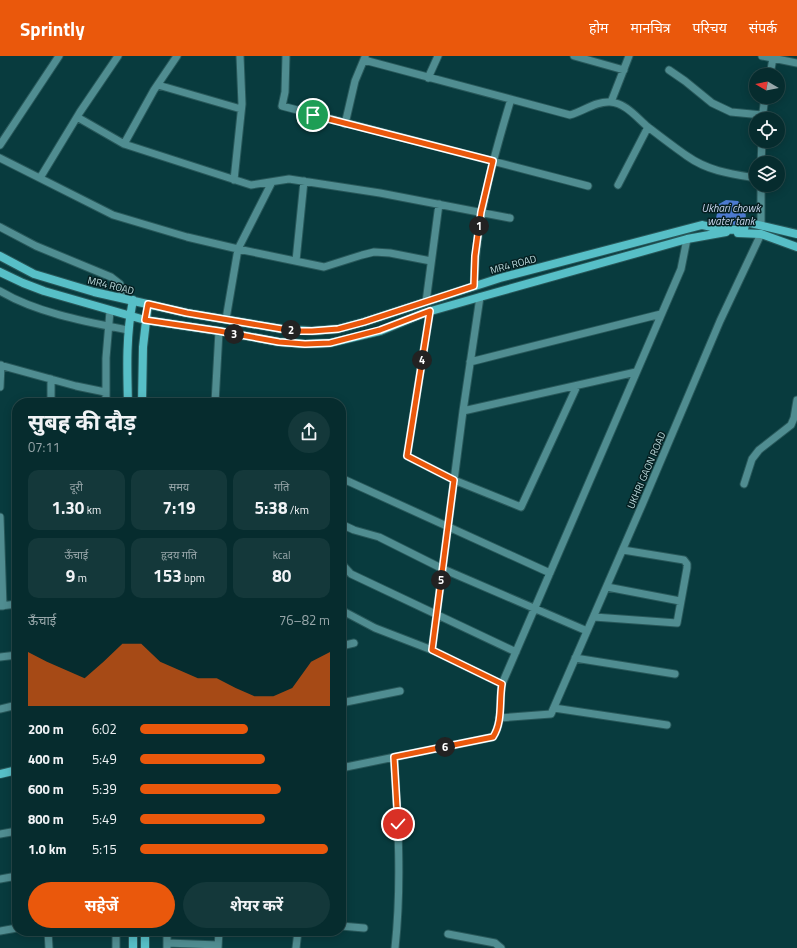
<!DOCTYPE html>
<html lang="hi">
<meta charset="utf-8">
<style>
:root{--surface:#062c2e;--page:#14383a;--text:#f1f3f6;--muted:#98a7aa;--line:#27484a;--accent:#ea580c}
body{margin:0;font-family:"Titillium Web","Noto Sans Devanagari",sans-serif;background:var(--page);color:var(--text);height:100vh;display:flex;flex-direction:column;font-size:15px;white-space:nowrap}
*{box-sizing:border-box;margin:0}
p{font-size:13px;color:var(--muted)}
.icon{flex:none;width:22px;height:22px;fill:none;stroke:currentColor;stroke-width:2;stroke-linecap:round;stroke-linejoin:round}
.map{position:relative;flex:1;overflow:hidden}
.details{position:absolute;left:12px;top:342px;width:334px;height:538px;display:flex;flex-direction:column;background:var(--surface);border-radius:16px;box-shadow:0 2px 10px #0003,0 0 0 1px var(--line)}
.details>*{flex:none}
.needle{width:26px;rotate:280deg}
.tools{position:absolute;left:749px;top:12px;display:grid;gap:8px}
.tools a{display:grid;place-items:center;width:36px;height:36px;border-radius:50%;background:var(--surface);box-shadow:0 2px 10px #0003,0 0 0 1px var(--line);font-size:20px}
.pin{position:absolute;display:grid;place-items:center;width:34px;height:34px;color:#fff;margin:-17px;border:2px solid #fff;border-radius:50%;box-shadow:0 1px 4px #0007}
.km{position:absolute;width:20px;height:20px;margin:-10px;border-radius:50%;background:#222;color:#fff;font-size:11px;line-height:20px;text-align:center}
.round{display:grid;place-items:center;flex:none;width:42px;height:42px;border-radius:21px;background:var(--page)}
.headline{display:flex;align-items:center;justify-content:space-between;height:68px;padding:0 16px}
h1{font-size:22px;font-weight:700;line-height:30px}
.stats{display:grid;grid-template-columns:repeat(3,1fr);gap:6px;height:68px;padding:4px 16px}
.stats div{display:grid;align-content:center;border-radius:10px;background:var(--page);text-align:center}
.stats b{font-size:17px;font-weight:700}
.stats small{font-size:11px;font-weight:400}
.stats p{font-size:11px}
.chart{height:112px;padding:8px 16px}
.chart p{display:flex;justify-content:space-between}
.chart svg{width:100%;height:72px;margin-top:4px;fill:var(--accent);opacity:.7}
.button{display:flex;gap:8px;margin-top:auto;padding:8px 16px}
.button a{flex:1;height:46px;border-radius:24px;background:var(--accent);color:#fff;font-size:16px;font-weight:700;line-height:46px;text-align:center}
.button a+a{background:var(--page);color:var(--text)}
ul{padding:0 16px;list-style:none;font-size:13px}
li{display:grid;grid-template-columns:64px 48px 1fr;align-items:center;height:30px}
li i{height:10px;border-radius:5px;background:var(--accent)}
header{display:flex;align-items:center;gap:24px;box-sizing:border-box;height:56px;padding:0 20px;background:var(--accent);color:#fff}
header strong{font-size:19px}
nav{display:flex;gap:22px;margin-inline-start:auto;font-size:14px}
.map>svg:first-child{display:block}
.water{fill:#4c7ad0}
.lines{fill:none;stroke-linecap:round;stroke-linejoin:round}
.street-casing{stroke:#28585a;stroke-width:9}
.secondary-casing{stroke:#28585a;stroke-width:10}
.street{stroke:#508d91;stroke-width:7}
.secondary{stroke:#57bfc7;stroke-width:8}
.route-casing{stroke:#fff;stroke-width:8}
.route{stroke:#ea580c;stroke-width:5}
.labels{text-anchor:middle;stroke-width:3;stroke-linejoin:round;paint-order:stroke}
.street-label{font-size:10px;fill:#bcdadc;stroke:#051f21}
.water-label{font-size:11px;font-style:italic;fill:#c7d4eb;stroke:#051f21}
</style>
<header>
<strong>Sprintly</strong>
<nav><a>होम</a><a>मानचित्र</a><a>परिचय</a><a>संपर्क</a></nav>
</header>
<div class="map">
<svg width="797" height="892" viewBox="0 0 797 892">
<rect width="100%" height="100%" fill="#083b3e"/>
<path class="water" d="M726,144L738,145L745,153L746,162L740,170C728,171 723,173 716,162L719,148Z"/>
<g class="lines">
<g class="street-casing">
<path id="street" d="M286,0L285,36L282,50L588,130
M574,0L624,14
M762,0L797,7
M364,4L570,59C584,55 596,45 610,46C626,47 637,62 648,71C661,81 674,91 687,100C708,115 731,118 756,122
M669,14L685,25L712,47L731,56L762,59
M770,19L773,2
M428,22L438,0
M158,29L241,53
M611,46L629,0
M77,61L124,88L251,129L289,123L380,137L510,162
M762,63L765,41
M345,68L355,25L365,1
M124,88L154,34L177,0
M0,89L59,0
M0,102L113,159L187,181L238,193L324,211L362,199L374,196L390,197L431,205
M761,107L762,85
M40,122L80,56L118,0
M234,124L242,48L240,0
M618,129L648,71
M761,169V129
M0,171L36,190L111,221L120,228L122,242
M296,205L304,125
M474,230C476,164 492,106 511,43
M0,235C37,257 87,266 128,274
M426,246L439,148
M430,255L407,400L454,424L521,451L577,330
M226,263L238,193L272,126
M470,306L661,258
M0,309L76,330L105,336
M0,331L1,309
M51,347V323
M106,347V302L110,255
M215,347L219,275
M463,355L636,316
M341,422L550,517
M744,428L752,403L759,394L791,369L794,362L797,344
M0,461L3,550
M341,468L354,474L379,481L443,513L587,575
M341,507L351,518L516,596
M607,531L680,545
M0,550L17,548
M341,554L375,572L432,594L502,628
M594,561L677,567L687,512V508L684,504L623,494
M341,590L354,587
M432,594L463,355L480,241
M0,601L17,599
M575,602L675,618
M341,647L400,635
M554,652L667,669
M0,653L17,649
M499,662L551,658L642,449L720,265L761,178
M394,701C398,765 402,828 395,892
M341,712L493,681C503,667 499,645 502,628L681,213L687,183
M0,778L17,775
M0,823L17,820
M341,870L364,872
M0,875L17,872
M48,875L49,892
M167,875V892
M448,878L495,887L501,892
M167,887L218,889
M116,892V875
M218,892L219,875
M296,892L298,875"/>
</g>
<g class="secondary-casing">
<path id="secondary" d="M738,177L761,178L797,191
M0,200L34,218L94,236L187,257L282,273L312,275L338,273L364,266L500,222L702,169C716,172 729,175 744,173L746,166L797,178
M0,216L23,227L44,235L145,264L219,275L279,286L305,288L330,287L380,275L424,257L480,241L687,183L726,176
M128,347C127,312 126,278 133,244
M142,347L143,291L148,248
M0,718L17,714
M133,875V892
M145,875V892"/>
</g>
<use href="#street" class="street"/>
<use href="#secondary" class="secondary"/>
</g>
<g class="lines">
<g class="route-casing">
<path id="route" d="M313,59L493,105L481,156L475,200L474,230L364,266L338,273L312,275H297L282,273L187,257L148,248L145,264L219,275L279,286L305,288L330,287L380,274L430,255L407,400L454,424L432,594L502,628C499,645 503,666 493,681L394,701L398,768"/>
</g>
<use href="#route" class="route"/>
</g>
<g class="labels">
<g class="street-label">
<text transform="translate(513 208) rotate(-15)" y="4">MR4 ROAD</text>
<text transform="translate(111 229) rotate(14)" y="4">MR4 ROAD</text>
<text transform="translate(646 414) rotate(-67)" y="4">UKHRI GAON ROAD</text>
</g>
<g class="water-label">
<text x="731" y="156">Ukhari chowk<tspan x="731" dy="13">water tank</tspan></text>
</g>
</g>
</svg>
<div class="tools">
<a><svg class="needle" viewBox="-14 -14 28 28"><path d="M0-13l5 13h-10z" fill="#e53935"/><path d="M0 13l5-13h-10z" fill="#98a7aa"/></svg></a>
<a><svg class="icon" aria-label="locate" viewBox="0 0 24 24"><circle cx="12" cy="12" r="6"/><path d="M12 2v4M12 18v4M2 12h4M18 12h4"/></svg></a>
<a><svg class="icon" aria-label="layers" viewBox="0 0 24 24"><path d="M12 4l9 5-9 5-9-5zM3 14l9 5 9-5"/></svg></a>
</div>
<div class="pin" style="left:313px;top:59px;background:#1e9e55"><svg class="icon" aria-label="arrive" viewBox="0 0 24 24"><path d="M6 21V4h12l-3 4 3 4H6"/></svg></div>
<div class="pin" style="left:398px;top:768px;background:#d93025"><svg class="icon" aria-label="check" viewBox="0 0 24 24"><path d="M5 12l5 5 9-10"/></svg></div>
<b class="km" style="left:479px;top:170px">1</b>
<b class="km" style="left:291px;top:274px">2</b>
<b class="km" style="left:234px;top:278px">3</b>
<b class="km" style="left:422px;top:304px">4</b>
<b class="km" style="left:441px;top:524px">5</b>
<b class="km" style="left:445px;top:691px">6</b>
<section class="details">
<div class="headline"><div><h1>सुबह की दौड़</h1><p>07:11</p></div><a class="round"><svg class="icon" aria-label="share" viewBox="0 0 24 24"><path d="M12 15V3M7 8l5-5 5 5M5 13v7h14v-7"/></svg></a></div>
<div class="stats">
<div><p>दूरी</p><b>1.30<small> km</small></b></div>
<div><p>समय</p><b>7:19</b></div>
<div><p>गति</p><b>5:38<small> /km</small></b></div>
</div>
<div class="stats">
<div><p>ऊँचाई</p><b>9<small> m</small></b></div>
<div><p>हृदय गति</p><b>153<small> bpm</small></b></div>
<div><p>kcal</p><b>80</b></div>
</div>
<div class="chart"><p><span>ऊँचाई</span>76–82 m</p>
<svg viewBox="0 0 160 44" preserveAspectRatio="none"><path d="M0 44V11L10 17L20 22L30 27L40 17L50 6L60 6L70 17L80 22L90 27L100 27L110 33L120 38L130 38L140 33L150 17L160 11V44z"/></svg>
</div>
<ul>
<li><b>200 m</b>6:02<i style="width:57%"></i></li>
<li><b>400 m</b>5:49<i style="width:66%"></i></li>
<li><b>600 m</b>5:39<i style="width:74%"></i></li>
<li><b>800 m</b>5:49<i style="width:66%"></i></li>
<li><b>1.0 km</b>5:15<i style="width:99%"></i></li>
</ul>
<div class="button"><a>सहेजें</a><a>शेयर करें</a></div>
</section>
</div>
